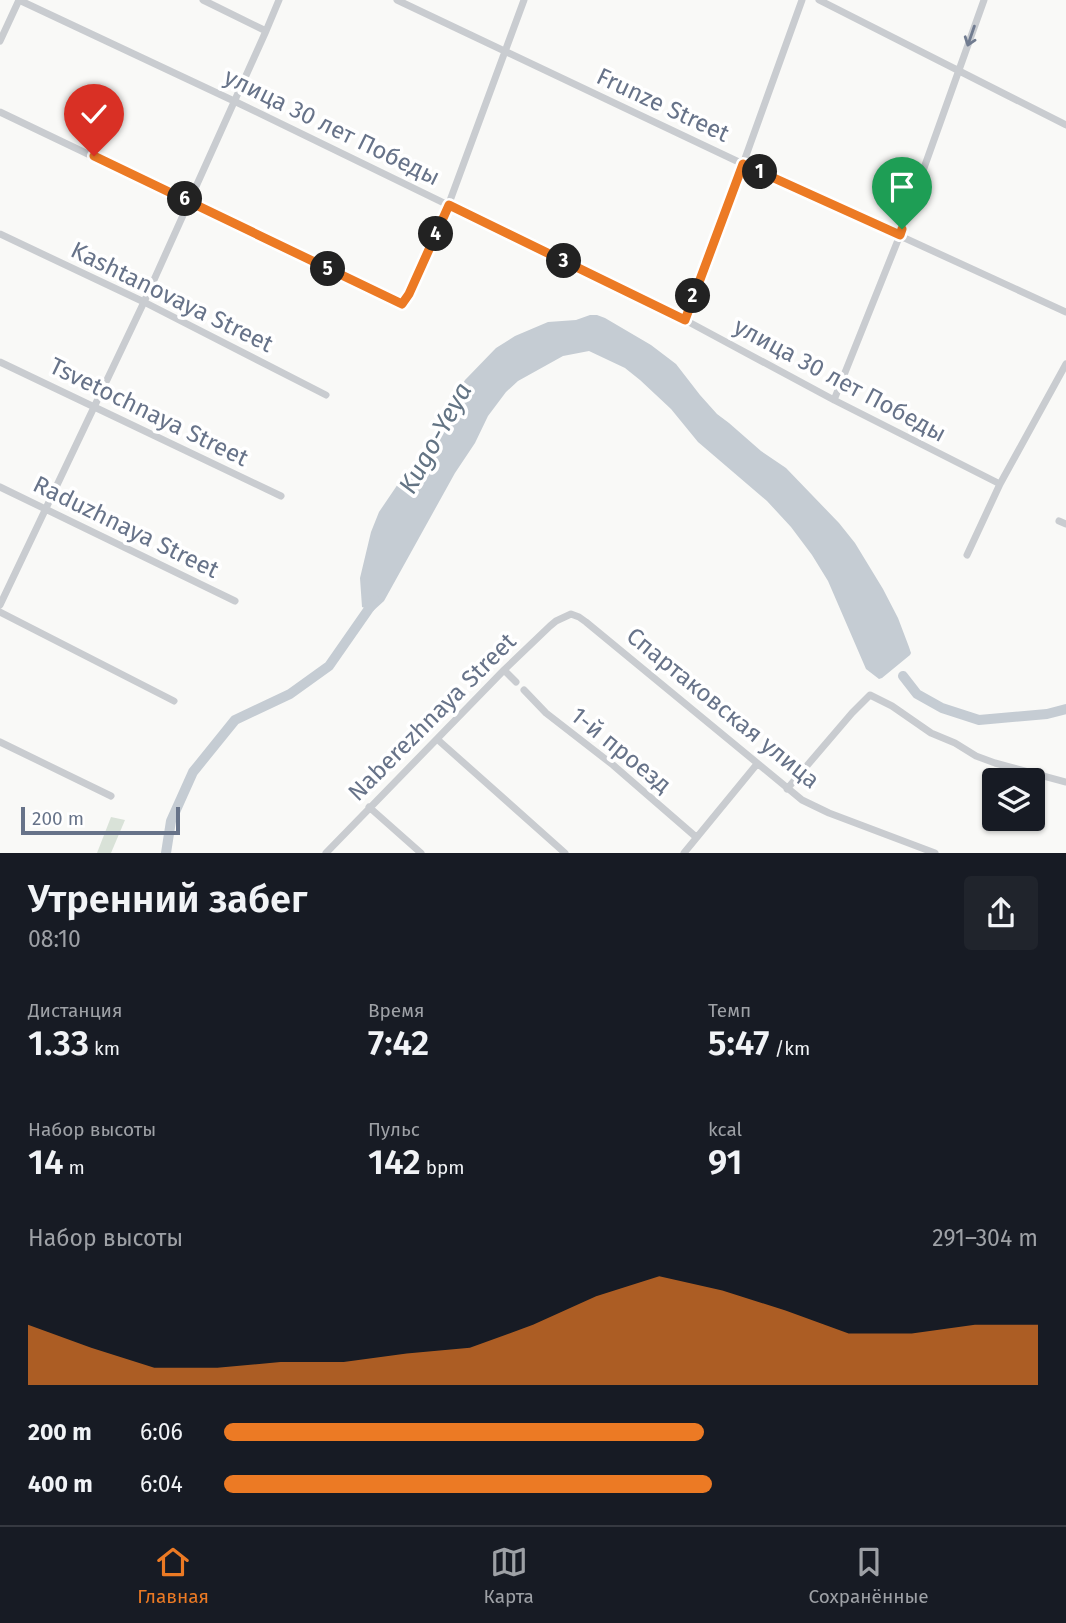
<!DOCTYPE html>
<html lang="ru">
<meta charset="utf-8">
<style>
:root{--surface:#171b24;--page:#20242c;--text:#f1f3f6;--muted:#9ea1a6;--line:#363941;--accent:#ec7a24}
body{margin:0;font-family:"Fira Sans",sans-serif;background:var(--page);color:var(--text);height:100vh;display:flex;flex-direction:column;font-size:26px;white-space:nowrap}
*{box-sizing:border-box;margin:0}
p{font-size:23px;color:var(--muted)}
.icon{flex:none;width:38px;height:38px;fill:none;stroke:currentColor;stroke-width:2;stroke-linecap:round;stroke-linejoin:round}
.map{position:relative;height:853px;overflow:hidden}
.drawer{display:flex;flex-direction:column;background:var(--surface);flex:1}
.drawer>*{flex:none}
.fabs{position:absolute;left:982px;top:768px;display:grid;gap:14px}
.fabs a{display:grid;place-items:center;width:63px;height:63px;border-radius:7px;background:var(--surface);box-shadow:0 2px 5px #0004;font-size:35px}
.scale{position:absolute;left:21px;bottom:18px;width:159px;box-sizing:border-box;padding-left:7px;border:4px solid #677389;border-top:0;font-size:19px;line-height:24px;white-space:nowrap;color:#677389;-webkit-text-stroke:5px #fff;paint-order:stroke}
.pin{position:absolute;display:grid;place-items:center;width:60px;height:60px;color:#fff;margin:-72px -30px;border-radius:50% 50% 50% 0;rotate:-45deg;box-shadow:0 0 7px #0007}
.pin .icon{rotate:45deg}
.km{position:absolute;width:35px;height:35px;margin:-18px;border-radius:50%;background:#222;color:#fff;font-size:19px;line-height:35px;text-align:center}
.round{display:grid;place-items:center;flex:none;width:74px;height:74px;border-radius:7px;background:var(--page)}
.headline{display:flex;align-items:center;justify-content:space-between;height:119px;padding:0 28px}
h1{font-size:38px;font-weight:600;line-height:52px}
.figures{display:grid;grid-template-columns:repeat(3,1fr);gap:10px;height:119px;padding:7px 28px}
.figures div{display:grid;align-content:center}
.figures b{font-size:35px;font-weight:600}
.figures small{font-size:19px;font-weight:400}
.figures p{font-size:19px}
.chart{height:196px;padding:14px 28px}
.chart p{display:flex;justify-content:space-between}
.chart svg{width:100%;height:126px;margin-top:7px;fill:var(--accent);opacity:.7}
ul{padding:0 28px;list-style:none;font-size:23px}
li{display:grid;grid-template-columns:112px 84px 1fr;align-items:center;height:52px}
li i{height:18px;border-radius:9px;background:var(--accent)}
.tabs{display:flex;justify-content:space-around;align-items:center;height:98px;border-top:2px solid var(--line);background:var(--surface);font-size:19px;color:var(--muted)}
.tabs a{display:grid;justify-items:center;gap:4px}
.tabs .on{color:var(--accent)}
.map>svg:first-child{display:block}
.green{fill:#d9e2d8}
.water{fill:#c5ccd3}
.lines{fill:none;stroke-linecap:round;stroke-linejoin:round}
.river{stroke:#c5ccd3;stroke-width:10}
.minor{stroke:#c9ccd0;stroke-width:7}
.oneway{stroke:#717c90}
.route-casing{stroke:#fff;stroke-width:14}
.route{stroke:#ec7a24;stroke-width:9}
.labels{text-anchor:middle;stroke-width:7;stroke-linejoin:round;paint-order:stroke}
.street-label{font-size:24px;fill:#677389;stroke:#fff}
.water-label{font-size:26px;font-style:italic;fill:#637484;stroke:#fff}
</style>
<div class="map">
<svg width="1066" height="853" viewBox="0 0 1066 853">
<rect width="100%" height="100%" fill="#f9f9f7"/>
<path class="green" d="M111,817L125,820L111,853H97Z"/>
<path class="water" d="M590,315H597L605,318L651,345L676,364L700,395L717,414L729,423L761,451L786,468L839,523L855,543L883,589L898,618L909,647L911,653L910,655L882,678L879,679L866,669L828,581L812,555L791,527L767,501L698,442L671,409L640,380L625,368L589,351L563,356L518,381L506,392L488,416L475,443L455,473L384,601L373,611L362,607L360,578L371,532L379,512L398,484L428,448L450,405L465,380L496,348L515,336L548,322L576,320Z"/>
<g class="lines">
<path class="river" d="M903,676L917,694L942,708L979,720L1047,714L1066,709
M166,853L171,821L193,772L235,720L290,694L329,666L375,600"/>
<path class="minor" d="M19,0L234,101L685,320L834,400L1000,484
M203,0L266,31
M397,0L743,164L1066,312
M819,0L1066,125
M0,41L19,0
M0,112L402,304L409,294L448,206L524,0
M0,234L144,302L326,395
M685,320L743,164L802,0
M0,362L281,496
M834,400L900,235L984,0
M0,487L235,601
M1059,521L1066,524
M967,555L1000,484L1066,364
M0,605L144,302L266,31L279,0
M0,612L174,701
M504,670L516,682
M524,690L546,713L613,765L696,837
M437,739L565,853
M0,742L111,796
M787,789L852,713L870,695L892,706L931,733L955,743L976,756L995,763L1066,782
M369,807L421,853
M326,853L504,670L550,626L556,621L571,614L579,617L586,622L802,800L829,813L935,853
M684,853L757,764"/>
</g>
<defs><path id="oneway-shaft" d="M-6 0H5M1.5-3L5.5 0L1.5 3" fill="none" stroke-width="1.6" stroke-linecap="round" stroke-linejoin="round" transform="scale(1.75)"/></defs>
<use class="oneway" href="#oneway-shaft" transform="translate(971 36) rotate(109)"/>
<g class="lines">
<g class="route-casing">
<path id="route" d="M94,156L402,304L409,294L449,205L685,320L743,164L900,235L902,229"/>
</g>
<use href="#route" class="route"/>
</g>
<g class="labels">
<g class="street-label">
<text transform="translate(663 105) rotate(25)" y="8">Frunze Street</text>
<text transform="translate(332 127) rotate(26)" y="8">улица 30 лет Победы</text>
<text transform="translate(172 297) rotate(26)" y="8">Kashtanovaya Street</text>
<text transform="translate(840 380) rotate(28)" y="8">улица 30 лет Победы</text>
<text transform="translate(149 412) rotate(26)" y="8">Tsvetochnaya Street</text>
<text transform="translate(126 527) rotate(26)" y="8">Raduzhnaya Street</text>
<text transform="translate(723 708) rotate(39)" y="8">Спартаковская улица</text>
<text transform="translate(432 717) rotate(-45)" y="8">Naberezhnaya Street</text>
<text transform="translate(621 750) rotate(39)" y="8">1-й проезд</text>
</g>
<g class="water-label">
<text transform="translate(435 438) rotate(-61)" y="9">Kugo-Yeya</text>
</g>
</g>
</svg>
<div class="fabs">
<a><svg class="icon" aria-label="layers" viewBox="0 0 24 24"><path d="M12 4l9 5-9 5-9-5zM3 14l9 5 9-5"/></svg></a>
</div>
<div class="scale">200 m</div>
<div class="pin" style="left:902px;top:229px;background:#1e9e55"><svg class="icon" aria-label="arrive" viewBox="0 0 24 24"><path d="M6 21V4h12l-3 4 3 4H6"/></svg></div>
<div class="pin" style="left:94px;top:156px;background:#d93025"><svg class="icon" aria-label="check" viewBox="0 0 24 24"><path d="M5 12l5 5 9-10"/></svg></div>
<b class="km" style="left:760px;top:172px">1</b>
<b class="km" style="left:693px;top:296px">2</b>
<b class="km" style="left:564px;top:261px">3</b>
<b class="km" style="left:436px;top:234px">4</b>
<b class="km" style="left:328px;top:269px">5</b>
<b class="km" style="left:185px;top:199px">6</b>
</div>
<section class="drawer">
<div class="headline"><div><h1>Утренний забег</h1><p>08:10</p></div><a class="round"><svg class="icon" aria-label="share" viewBox="0 0 24 24"><path d="M12 15V3M7 8l5-5 5 5M5 13v7h14v-7"/></svg></a></div>
<div class="figures">
<div><p>Дистанция</p><b>1.33<small> km</small></b></div>
<div><p>Время</p><b>7:42</b></div>
<div><p>Темп</p><b>5:47<small> /km</small></b></div>
</div>
<div class="figures">
<div><p>Набор высоты</p><b>14<small> m</small></b></div>
<div><p>Пульс</p><b>142<small> bpm</small></b></div>
<div><p>kcal</p><b>91</b></div>
</div>
<div class="chart"><p><span>Набор высоты</span>291–304 m</p>
<svg viewBox="0 0 160 44" preserveAspectRatio="none"><path d="M0 44V23L10 31L20 38L30 38L40 36L50 36L60 33L70 31L80 23L90 13L100 6L110 11L120 18L130 26L140 26L150 23L160 23V44z"/></svg>
</div>
<ul>
<li><b>200 m</b>6:06<i style="width:59%"></i></li>
<li><b>400 m</b>6:04<i style="width:60%"></i></li>
</ul>
</section>
<nav class="tabs">
<a class="on"><svg class="icon" aria-label="home" viewBox="0 0 24 24"><path d="M3 11l9-7 9 7M6 9v11h12V9"/></svg>Главная</a>
<a><svg class="icon" aria-label="map" viewBox="0 0 24 24"><path d="M3 6l6-2 6 2 6-2v14l-6 2-6-2-6 2zM9 4v14M15 6v14"/></svg>Карта</a>
<a><svg class="icon" aria-label="saved" viewBox="0 0 24 24"><path d="M7 4h10v16l-5-4-5 4z"/></svg>Сохранённые</a>
</nav>
